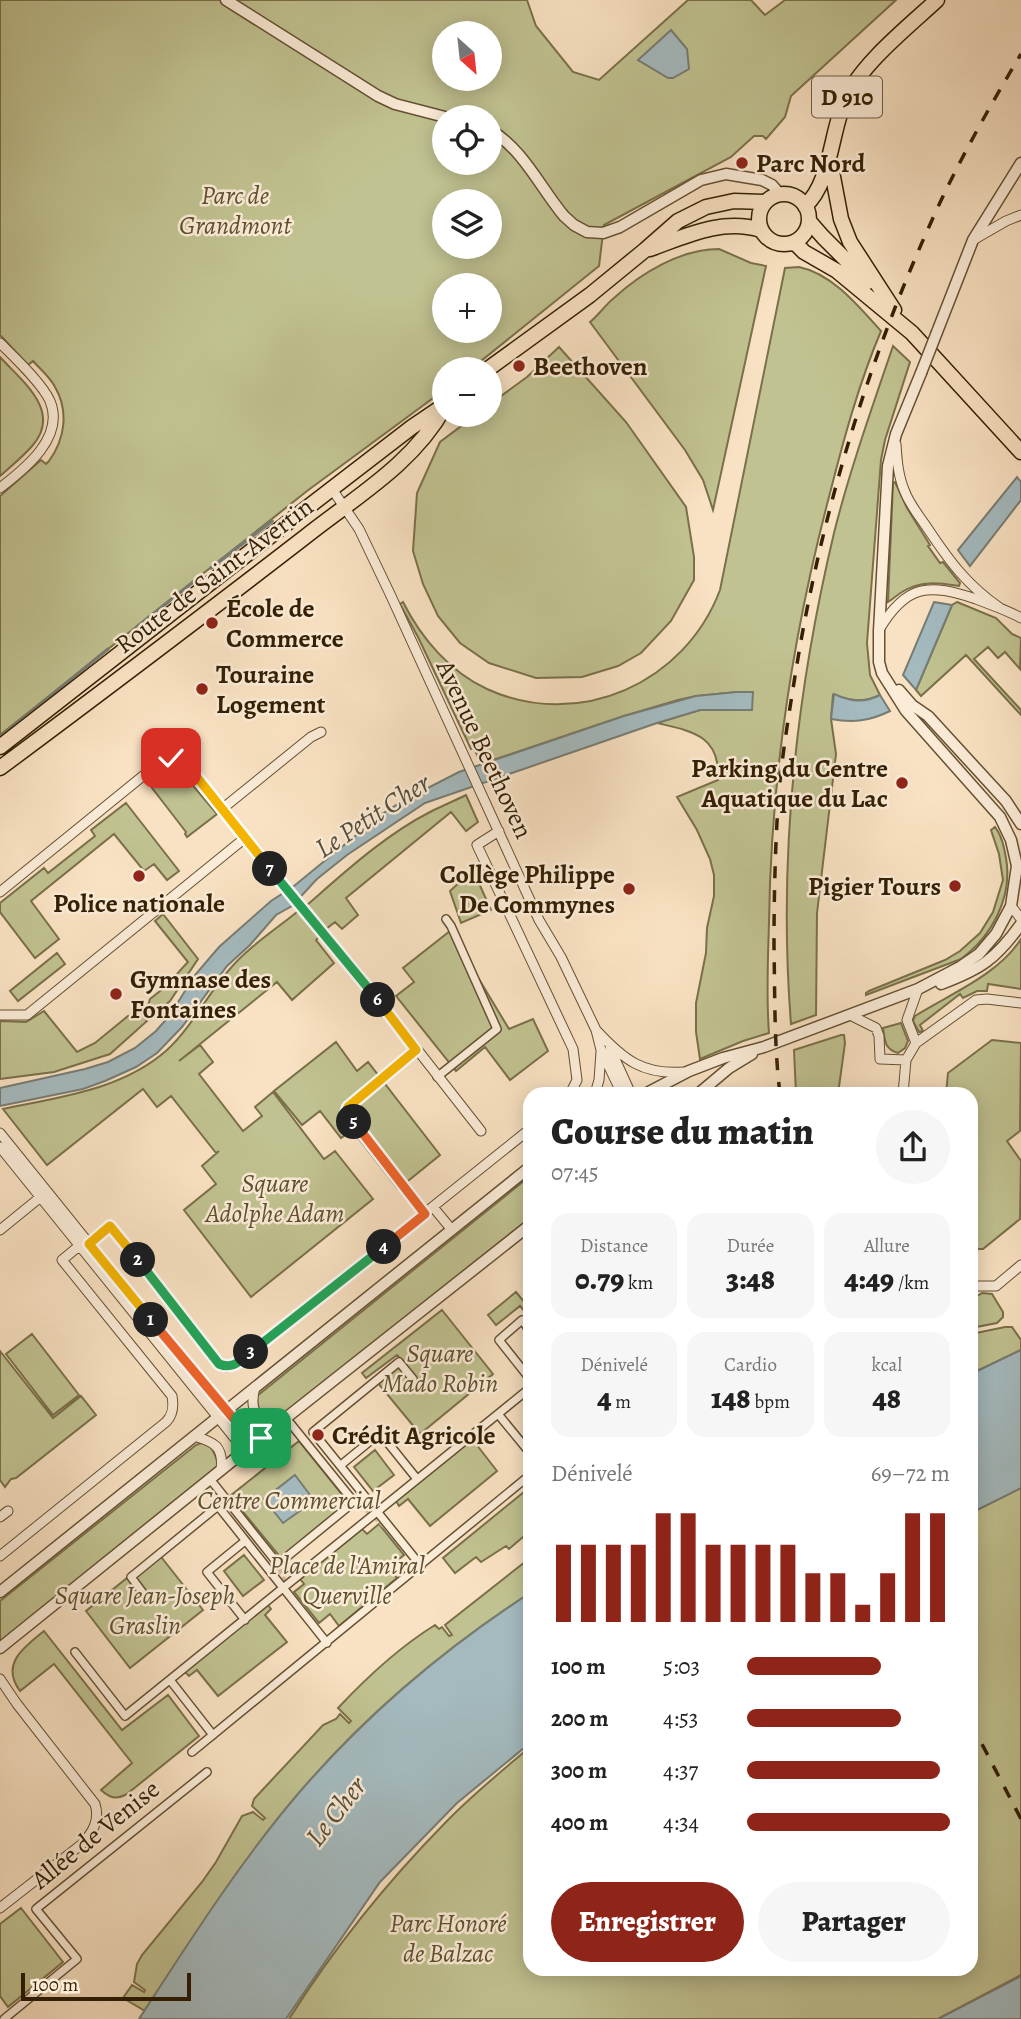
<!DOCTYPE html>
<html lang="fr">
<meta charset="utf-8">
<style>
:root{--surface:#fff;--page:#f6f6f6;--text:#222;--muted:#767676;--accent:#8f2418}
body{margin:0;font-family:Alegreya,serif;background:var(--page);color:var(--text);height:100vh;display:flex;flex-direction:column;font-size:26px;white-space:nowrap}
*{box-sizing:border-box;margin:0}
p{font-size:23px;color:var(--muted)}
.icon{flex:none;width:38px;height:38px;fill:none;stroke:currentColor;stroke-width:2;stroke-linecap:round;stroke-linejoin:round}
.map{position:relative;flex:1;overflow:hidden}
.panel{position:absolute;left:523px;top:1087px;width:455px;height:889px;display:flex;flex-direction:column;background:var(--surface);border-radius:21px;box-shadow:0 4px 18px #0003}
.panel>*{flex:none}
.needle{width:46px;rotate:153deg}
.fabs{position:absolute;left:432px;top:21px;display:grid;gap:14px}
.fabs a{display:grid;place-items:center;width:70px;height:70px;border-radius:50%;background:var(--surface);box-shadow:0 4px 18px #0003;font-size:35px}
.scale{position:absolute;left:21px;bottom:18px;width:170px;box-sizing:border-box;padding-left:7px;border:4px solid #341f02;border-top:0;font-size:19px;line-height:24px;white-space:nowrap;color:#341f02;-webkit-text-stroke:5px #fbecd8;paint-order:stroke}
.pin{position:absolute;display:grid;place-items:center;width:60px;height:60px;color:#fff;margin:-30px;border-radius:14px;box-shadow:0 4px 10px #0006}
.km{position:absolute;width:35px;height:35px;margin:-18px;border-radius:50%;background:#222;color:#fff;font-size:19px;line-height:35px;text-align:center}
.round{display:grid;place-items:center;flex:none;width:74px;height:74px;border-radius:37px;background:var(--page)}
.head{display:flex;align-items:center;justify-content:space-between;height:119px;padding:0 28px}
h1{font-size:38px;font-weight:800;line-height:52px}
.stats{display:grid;grid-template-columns:repeat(3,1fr);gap:10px;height:119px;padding:7px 28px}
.stats div{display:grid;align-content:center;border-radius:18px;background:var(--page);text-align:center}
.stats b{font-size:30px;font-weight:800}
.stats small{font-size:19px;font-weight:400}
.stats p{font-size:19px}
.chart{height:196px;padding:14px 28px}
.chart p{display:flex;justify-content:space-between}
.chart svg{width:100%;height:126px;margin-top:7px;stroke:var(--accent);stroke-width:6}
.primary-button{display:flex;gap:14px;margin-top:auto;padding:14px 28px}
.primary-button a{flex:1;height:80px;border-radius:42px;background:var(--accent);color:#fff;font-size:28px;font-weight:800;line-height:80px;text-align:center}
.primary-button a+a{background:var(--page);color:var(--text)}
ul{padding:0 28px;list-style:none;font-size:23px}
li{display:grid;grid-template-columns:112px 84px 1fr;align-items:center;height:52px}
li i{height:18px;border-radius:9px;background:var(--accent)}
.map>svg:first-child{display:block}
.green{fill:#c1c291;stroke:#7a704a;stroke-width:2;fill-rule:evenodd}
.water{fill:#a4babf;stroke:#777c73;stroke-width:2}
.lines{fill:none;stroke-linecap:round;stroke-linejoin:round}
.stream{stroke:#777c73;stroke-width:3.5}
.pedestrian-tunnel{stroke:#d2bb9c;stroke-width:7;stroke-dasharray:7 3.5;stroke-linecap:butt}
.pedestrian-casing{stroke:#655032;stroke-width:10}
.minor-casing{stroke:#655032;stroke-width:11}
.tertiary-casing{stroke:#655032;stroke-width:13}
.primary-casing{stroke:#341f02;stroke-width:17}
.pedestrian{stroke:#fbecd8;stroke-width:7}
.minor{stroke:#fbecd8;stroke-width:9}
.tertiary{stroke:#fbecd8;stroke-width:10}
.primary{stroke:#f9e2c3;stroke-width:14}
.rail{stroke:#341f02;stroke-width:3.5;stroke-dasharray:12 12;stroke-linecap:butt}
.tertiary-bridge-casing{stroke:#655032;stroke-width:13;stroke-linecap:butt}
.tertiary-bridge{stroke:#fbecd8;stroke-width:10}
.split-1-casing{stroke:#fff;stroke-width:14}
.split-2-casing{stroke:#fff;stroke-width:14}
.split-3-casing{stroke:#fff;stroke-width:14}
.split-4-casing{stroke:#fff;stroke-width:14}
.split-5-casing{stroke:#fff;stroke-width:14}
.split-6-casing{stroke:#fff;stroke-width:14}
.split-7-casing{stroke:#fff;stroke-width:14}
.split-8-casing{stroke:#fff;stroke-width:14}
.split-1{stroke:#f0652b;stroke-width:9}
.split-2{stroke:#f5b400;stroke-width:9}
.split-3{stroke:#22a559;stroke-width:9}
.split-4{stroke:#22a559;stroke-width:9}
.split-5{stroke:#f0652b;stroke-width:9}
.split-6{stroke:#f5b400;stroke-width:9}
.split-7{stroke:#22a559;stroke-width:9}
.split-8{stroke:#f5b400;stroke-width:9}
.poi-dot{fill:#8f2418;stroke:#fbecd8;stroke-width:2.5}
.labels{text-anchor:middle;stroke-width:5;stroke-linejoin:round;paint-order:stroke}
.shield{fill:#fbecd8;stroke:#705c42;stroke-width:2}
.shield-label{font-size:24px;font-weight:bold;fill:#341f02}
.poi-label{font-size:26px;font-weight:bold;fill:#341f02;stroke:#fbecd8;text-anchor:start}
.park-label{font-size:26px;font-style:italic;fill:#5e502d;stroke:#fbecd8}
.street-label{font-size:26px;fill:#341f02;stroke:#fbecd8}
.water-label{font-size:28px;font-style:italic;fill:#564e3b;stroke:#fbecd8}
</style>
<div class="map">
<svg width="1021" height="2019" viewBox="0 0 1021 2019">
<rect width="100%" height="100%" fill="#f9e2c3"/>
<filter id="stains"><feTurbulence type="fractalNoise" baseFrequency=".00286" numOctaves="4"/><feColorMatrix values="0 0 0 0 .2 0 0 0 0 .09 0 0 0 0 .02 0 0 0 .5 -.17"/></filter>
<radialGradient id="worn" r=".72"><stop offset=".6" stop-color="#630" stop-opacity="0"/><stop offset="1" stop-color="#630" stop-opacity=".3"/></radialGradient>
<path class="green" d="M0,0H527L536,26L573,72L599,80L688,0H751L765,15L785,0H896L791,96L785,117L766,139L763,136H754L731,157L604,225L599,266L471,369H444V390L307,491L0,735V496L41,460L46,464L49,461C65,439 69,411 55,387C50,377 40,369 33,361L28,365L0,335ZM444,33H490V79H444ZM444,117H490V163H444ZM444,201H490V247H444ZM444,285H490V331H444Z
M719,249L751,263L766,266L713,510L703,480L685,450L590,322C599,315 605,305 614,298C641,273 681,249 719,249Z
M799,267C833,274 859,307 881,331C859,383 844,438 830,493C793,633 771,777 769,922C768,959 766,996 769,1033L743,1041L700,1059L696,1032V1003L706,953L707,928L714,896V875L710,859L697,830L677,797L718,780C721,735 691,731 657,723L700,710H751L737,692L696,696L678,700L624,716L481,764L474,748L471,749L418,637L400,604L403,602C421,638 450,672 487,689C579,731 685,683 720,590L785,268Z
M893,346L910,362L885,440L881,460L867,643L870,675L880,695C862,704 850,700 833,695L831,719L836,754L817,913L816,1015L791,1024C778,860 796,693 834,533C850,469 872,408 893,346Z
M559,347L626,422L686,507L694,557V580L671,621L641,653L618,666L582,677L536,678L489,663L460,643L438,616L423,584L413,551L417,493L440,442L476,415H490V404L527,377Z
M0,357C22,381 62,411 33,445C23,457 11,466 0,476Z
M895,482L907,508L930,545L928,546L940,563L943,562L960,583L959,586C939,583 921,580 902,592C897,595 893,599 888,602L893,483Z
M957,602L996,618L1012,634L1021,638L1020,669L1005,652L998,658L988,647L974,659L1021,710V715L966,655L921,696L916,690L952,605Z
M171,767L179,769L217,814L187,837L185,834L186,832L149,784Z
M466,795L478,822L466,831L451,812L346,898L358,915L342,929L335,922L326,929L307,905C346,871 385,835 430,812C442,806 454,801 466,795Z
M126,803L179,871L167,880L154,864L144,871L114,834L31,901L59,939L35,958L0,912V903L44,868L48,873L95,836L91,830Z
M995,827C1002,836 1004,847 1006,858C1013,897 992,936 961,959L866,995V993L869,991L945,960L960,951L980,933L993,912L1003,880L999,854L991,830Z
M473,870L491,910L461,923L450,891Z
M302,908L322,934L316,940L334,963L292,1000L277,982L179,1061L200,1045L213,1062L199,1074L243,1131L262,1116L255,1107L273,1092L324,1159L335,1151L373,1199L251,1297L184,1210L216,1184L202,1166L219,1151L216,1153L171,1096L157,1107L143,1089L47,1165L3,1109C60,1097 122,1090 167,1050C192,1027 207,995 229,970C249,946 278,928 302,908Z
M163,914L198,959L170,1001L150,1018L146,1013L150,999L165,987L188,962L155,921Z
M450,931L509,1029L533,1019L548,1051L510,1080L485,1047L456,1071L396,996L414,982L403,968Z
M1021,939V989L988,984L987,991H977L963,998L960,994L920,1025L923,1031L919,1032L913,1021L915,1016C950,994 998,975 1021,939Z
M57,953L65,964L18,1001L10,991Z
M44,1011L77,1052L95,1043L128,1016L142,1015L147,1021L110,1054L54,1072L0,1079V1021L26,1022Z
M901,1023L908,1041L905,1048L898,1053C884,1049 885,1040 883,1028Z
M841,1035H844L845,1043L838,1094H796L794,1050Z
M992,1040L1021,1043L1020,1131L1007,1141L1021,1161L1020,1219L983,1249H971V1094H946L948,1073Z
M336,1042L357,1071L368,1062L440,1155L398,1189L352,1130L341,1138L320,1111L302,1125L274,1091Z
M530,1176V1218L277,1420L274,1421C261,1416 257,1410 257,1396Z
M516,1292L530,1309V1318L520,1306L496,1325L488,1315Z
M982,1293L992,1294L1003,1312V1317L997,1323L971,1328V1300Z
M442,1310L493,1374L420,1434L377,1382L403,1361L397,1355L366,1378L362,1373Z
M1005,1327H1012L1021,1340V1350L971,1374V1334Z
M32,1334L79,1395L53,1415L6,1354Z
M0,1351L53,1418L81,1396L96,1415L16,1478L11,1479L5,1487L0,1480Z
M479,1433L483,1438L476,1444L497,1471L430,1526L408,1499L399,1506L396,1501Z
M299,1441L349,1503L281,1558L230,1496Z
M201,1443L208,1444C215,1452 219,1460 217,1471L0,1644V1601L196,1445Z
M375,1450L394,1475L373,1491L354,1467Z
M530,1487V1531L509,1549L506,1546L481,1562L476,1557L455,1573L443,1558Z
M1021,1488V1975L938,2019H289C334,1948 387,1882 446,1822C472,1795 502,1771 530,1747V1969H971V1513Z
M379,1524L404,1555L389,1567L397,1578L339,1626L330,1614L319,1623L294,1592L304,1584L300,1579L362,1529L367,1534Z
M158,1553L203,1610L130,1668L86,1611Z
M244,1555L264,1580L243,1596L224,1571Z
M530,1558V1593C444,1649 365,1715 298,1794C241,1861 194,1937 145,2011L123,1998L132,1985L144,1992L145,1990L134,1982L137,1964L142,1955L202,1882L216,1862L242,1816L253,1812L263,1820L265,1818L252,1806L254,1799L323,1725L336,1719L340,1714L349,1723L351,1721L338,1708C368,1676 398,1648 435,1625L439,1629L442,1627L449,1636L452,1635L445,1625Z
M268,1605L271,1609L265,1615L287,1642L218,1696L197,1670L189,1676L184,1671Z
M44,1631L122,1730L168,1695L199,1736L127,1794C116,1800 110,1798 101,1790L132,1763L54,1664L20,1691C0,1664 24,1647 44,1631Z
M21,1908L63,1962L8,2007L0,1996V1924Z"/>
<path class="water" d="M671,30L687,49L689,69L673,78H668L638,60Z
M1017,477L1021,482V500L970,566L958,550Z
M934,602L952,605L916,690L903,675Z
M737,692H753L752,710H700L657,723L425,803L347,855L317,879L292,906L276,915L250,945L227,966L182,1027L157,1053L136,1067L105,1081L83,1089L0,1106V1088L85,1069L108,1062L135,1048L156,1031L170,1015L195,975L219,947L271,901L294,886L382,814L404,800L459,772L624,716L696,696Z
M834,694C850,701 863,704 880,695L890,711C870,721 853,723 831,719Z
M1021,1350V1488L971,1513V1374Z
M295,1475L313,1499L304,1507V1508L283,1523L264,1499Z
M530,1593V1743L457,1803L380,1882L286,2019H139C189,1942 239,1863 298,1794C366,1715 444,1649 530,1593Z
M1021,1976V2019H938Z"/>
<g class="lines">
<path class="stream" d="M211,568L272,521
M138,626L197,579
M0,737L108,649"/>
<path class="pedestrian-tunnel" d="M358,1501L386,1526
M277,1568L288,1589"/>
<g class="pedestrian-casing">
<path id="pedestrian" d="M437,1077L497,1029L451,926L446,919
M530,1331L522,1320L499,1340L530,1379
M413,1379L399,1362L313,1432L421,1566
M498,1414L530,1453
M341,1465L380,1433L417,1479
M210,1479L278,1564L354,1502L286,1418
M143,1593L131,1577L218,1506L327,1643
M245,1620L207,1572L245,1541
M75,1652L125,1716L530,1388
M170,1680L213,1735
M192,1752L530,1475
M4,2019L77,1959L36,1909L207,1772"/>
</g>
<g class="minor-casing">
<path id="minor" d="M973,240L1006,221L1021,215
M0,343C14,357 42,383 50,401C65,437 26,468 0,488
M896,444C897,460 898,476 905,492C910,505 920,517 928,529C950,562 967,585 1000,608
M332,489L359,529L391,596L539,920L561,957L596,1030L601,1050L622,1094
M879,630C906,584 929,583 976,599C991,605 1007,610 1021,618
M222,809L311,737L321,732
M499,831L477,845L573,1049L577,1080L570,1094
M0,892L165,758L177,757L184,761L306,914L355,970L481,1131
M1011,906L1021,919
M0,1015H27L245,838
M850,1015L876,1028L879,1036L880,1059L906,1060
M597,1031C624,1060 643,1075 684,1072
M916,1043L907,1020L918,989
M610,1048L631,1094
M416,1050L348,1107L346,1113L426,1214
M595,1094L599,1080L601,1052
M903,1094L906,1060L916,1043L976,1000L987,999L1021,1003
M0,1133L154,1324L254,1443
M0,1147L245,1451
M433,1207L452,1230
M0,1230L43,1195
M89,1244L110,1226L161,1289L219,1364L227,1367L236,1364L530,1129
M971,1286H996L1021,1265
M255,1387C249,1410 255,1419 277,1425
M194,1436C214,1442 224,1446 221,1470
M0,1517L8,1511
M0,1556L166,1422C173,1415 174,1407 172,1396L62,1260L79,1246
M0,1679L17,1704L95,1804C100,1820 93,1832 82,1844L0,1908"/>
</g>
<g class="tertiary-casing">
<path id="tertiary" d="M226,0L378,96L395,104L445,117
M490,130C523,149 540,187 564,216L574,225L587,232L603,233L620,227L701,180L726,174L762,180L772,185L780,194
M937,332L973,240L1021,163
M899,690L912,705L928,716L1006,801L1021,824
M941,984C981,969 996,959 1021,924
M645,1094L689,1071L723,1058L764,1047L918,989L960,967L979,954L996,934L1011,906L1017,866L1011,840L1000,817L906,711L882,673L879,662V631L888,466L896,434L921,373
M698,1094L729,1068L752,1054
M0,1592L530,1167
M0,1648L277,1425L530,1225"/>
</g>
<g class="primary-casing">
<path id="primary" d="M830,161L841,219L850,242L894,310
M759 219a25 25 0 1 1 50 0a25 25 0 1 1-50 0Z
M805,206C831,183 831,131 845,100C861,64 908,27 937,0
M809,221L823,237L868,282
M794,242L804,252L837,271L912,333L1021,452
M650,249C686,236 722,218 761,230
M488,369L590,295L645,250L678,221L706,207L734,201L765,202
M0,747L260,544L412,427L443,406
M0,768C102,692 204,615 305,537C354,498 413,464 444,408"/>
</g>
<use href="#pedestrian" class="pedestrian"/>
<use href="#minor" class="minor"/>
<use href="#tertiary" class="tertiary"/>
<use href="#primary" class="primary"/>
<path class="rail" d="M780,1094C774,1045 775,996 774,947C774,899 775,852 778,805C781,760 789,714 796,670C823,504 873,344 945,192C968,145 994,99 1021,54
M971,1723L1021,1819"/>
<g class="tertiary-bridge-casing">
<path id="tertiary-bridge" d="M921,373L937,332"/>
</g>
<use href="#tertiary-bridge" class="tertiary-bridge"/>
</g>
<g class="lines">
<g class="split-1-casing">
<path id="split-1" d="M151,1320L254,1443L261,1438"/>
</g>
<g class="split-2-casing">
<path id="split-2" d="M138,1260L110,1226L89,1244L151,1320"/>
</g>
<g class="split-3-casing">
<path id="split-3" d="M138,1260L219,1364C233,1370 241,1360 251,1352"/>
</g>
<g class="split-4-casing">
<path id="split-4" d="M251,1352L384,1247"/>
</g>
<g class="split-5-casing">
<path id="split-5" d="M354,1122L425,1214L384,1247"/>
</g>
<g class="split-6-casing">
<path id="split-6" d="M354,1122L346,1113L348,1107L416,1050L378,1000"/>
</g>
<g class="split-7-casing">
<path id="split-7" d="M270,869L378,1000"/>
</g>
<g class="split-8-casing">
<path id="split-8" d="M171,758L177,757L184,761L270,869"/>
</g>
<use href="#split-1" class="split-1"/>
<use href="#split-2" class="split-2"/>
<use href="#split-3" class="split-3"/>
<use href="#split-4" class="split-4"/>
<use href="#split-5" class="split-5"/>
<use href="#split-6" class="split-6"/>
<use href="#split-7" class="split-7"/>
<use href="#split-8" class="split-8"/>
</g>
<g class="poi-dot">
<circle cx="742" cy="163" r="7"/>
<circle cx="519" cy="366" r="7"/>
<circle cx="212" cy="623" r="7"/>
<circle cx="202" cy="689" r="7"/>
<circle cx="902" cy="783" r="7"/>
<circle cx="139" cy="876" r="7"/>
<circle cx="955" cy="886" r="7"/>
<circle cx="629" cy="889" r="7"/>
<circle cx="116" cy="994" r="7"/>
<circle cx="318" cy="1435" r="7"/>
</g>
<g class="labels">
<rect class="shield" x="812" y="76.5" width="70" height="41" rx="5"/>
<g class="shield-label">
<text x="847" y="105">D 910</text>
</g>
<g class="poi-label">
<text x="756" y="172">Parc Nord</text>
<text x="533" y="375">Beethoven</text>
<text x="226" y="617">École de<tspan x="226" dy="30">Commerce</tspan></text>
<text x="216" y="683">Touraine<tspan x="216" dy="30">Logement</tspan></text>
<text x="888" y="777" text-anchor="end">Parking du Centre<tspan x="888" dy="30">Aquatique du Lac</tspan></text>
<text x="615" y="883" text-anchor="end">Collège Philippe<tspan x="615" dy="30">De Commynes</tspan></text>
<text x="941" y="895" text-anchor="end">Pigier Tours</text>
<text x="139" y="912" text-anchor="middle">Police nationale</text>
<text x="130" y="988">Gymnase des<tspan x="130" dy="30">Fontaines</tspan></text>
<text x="332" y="1444">Crédit Agricole</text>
</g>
<g class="park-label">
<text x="235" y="204">Parc de<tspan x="235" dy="30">Grandmont</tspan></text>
<text x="275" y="1192">Square<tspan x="275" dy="30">Adolphe Adam</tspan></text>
<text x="440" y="1362">Square<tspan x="440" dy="30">Mado Robin</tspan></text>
<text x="289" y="1509">Centre Commercial</text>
<text x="347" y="1574">Place de l'Amiral<tspan x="347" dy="30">Querville</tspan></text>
<text x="145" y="1604">Square Jean-Joseph<tspan x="145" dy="30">Graslin</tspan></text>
<text x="448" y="1932">Parc Honoré<tspan x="448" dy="30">de Balzac</tspan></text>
</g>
<g class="street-label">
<text transform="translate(214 575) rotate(-37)" y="9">Route de Saint-Avertin</text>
<text transform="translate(485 749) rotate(65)" y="9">Avenue Beethoven</text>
<text transform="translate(95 1834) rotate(-39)" y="9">Allée de Venise</text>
</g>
<g class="water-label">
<text transform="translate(372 815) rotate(-33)" y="10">Le Petit Cher</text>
<text transform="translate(335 1811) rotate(-52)" y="10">Le Cher</text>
</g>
</g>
<rect width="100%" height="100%" filter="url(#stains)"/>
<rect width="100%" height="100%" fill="url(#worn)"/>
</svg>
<div class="fabs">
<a><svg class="needle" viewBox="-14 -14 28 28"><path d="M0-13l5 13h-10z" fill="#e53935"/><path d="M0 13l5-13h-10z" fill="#767676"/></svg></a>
<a><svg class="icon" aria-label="locate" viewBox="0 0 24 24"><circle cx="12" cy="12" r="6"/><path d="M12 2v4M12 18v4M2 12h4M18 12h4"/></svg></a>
<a><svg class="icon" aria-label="layers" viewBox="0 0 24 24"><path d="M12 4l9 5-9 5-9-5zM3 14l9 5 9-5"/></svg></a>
<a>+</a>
<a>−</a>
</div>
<div class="scale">100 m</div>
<div class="pin" style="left:261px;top:1438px;background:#1e9e55"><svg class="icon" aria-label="arrive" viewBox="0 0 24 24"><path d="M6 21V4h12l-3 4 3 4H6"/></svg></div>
<div class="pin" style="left:171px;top:758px;background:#d93025"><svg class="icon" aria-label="check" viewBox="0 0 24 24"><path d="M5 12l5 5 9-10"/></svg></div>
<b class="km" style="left:151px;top:1320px">1</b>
<b class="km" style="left:138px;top:1260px">2</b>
<b class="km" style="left:251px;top:1352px">3</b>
<b class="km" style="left:384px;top:1247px">4</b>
<b class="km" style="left:354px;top:1122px">5</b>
<b class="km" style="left:378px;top:1000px">6</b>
<b class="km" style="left:270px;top:869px">7</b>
<section class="panel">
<div class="head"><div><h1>Course du matin</h1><p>07:45</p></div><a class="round"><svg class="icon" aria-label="share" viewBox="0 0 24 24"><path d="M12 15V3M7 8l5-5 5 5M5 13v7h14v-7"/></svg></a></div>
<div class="stats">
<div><p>Distance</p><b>0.79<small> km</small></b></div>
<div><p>Durée</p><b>3:48</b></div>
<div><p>Allure</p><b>4:49<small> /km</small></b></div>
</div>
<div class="stats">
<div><p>Dénivelé</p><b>4<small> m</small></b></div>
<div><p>Cardio</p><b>148<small> bpm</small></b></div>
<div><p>kcal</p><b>48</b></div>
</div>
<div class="chart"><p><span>Dénivelé</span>69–72 m</p>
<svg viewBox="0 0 160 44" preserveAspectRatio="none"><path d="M5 44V17M15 44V17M25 44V17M35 44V17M45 44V6M55 44V6M65 44V17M75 44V17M85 44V17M95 44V17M105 44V27M115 44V27M125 44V38M135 44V27M145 44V6M155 44V6"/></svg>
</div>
<ul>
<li><b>100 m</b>5:03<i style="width:66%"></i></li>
<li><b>200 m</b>4:53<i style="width:76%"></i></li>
<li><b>300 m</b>4:37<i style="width:95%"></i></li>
<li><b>400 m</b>4:34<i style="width:100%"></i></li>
</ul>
<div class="primary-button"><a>Enregistrer</a><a>Partager</a></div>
</section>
</div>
